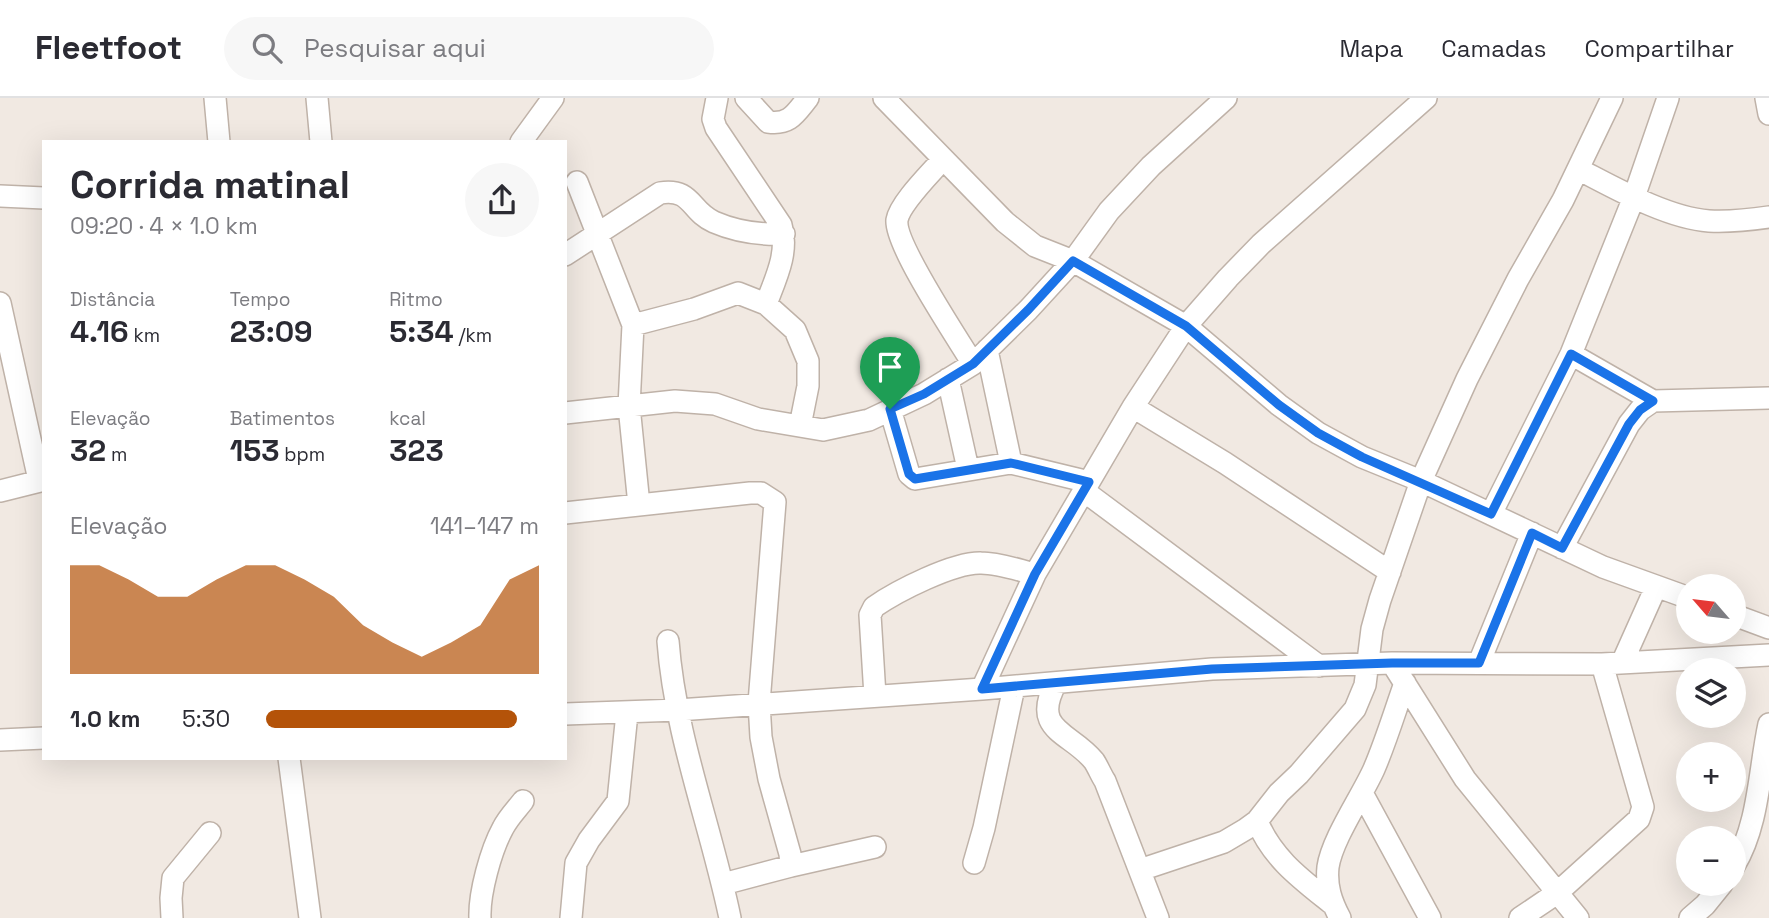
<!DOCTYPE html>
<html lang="pt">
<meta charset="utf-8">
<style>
:root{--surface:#fff;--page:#f7f7f7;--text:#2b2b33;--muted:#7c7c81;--line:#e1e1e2;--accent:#b45309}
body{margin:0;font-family:"Space Grotesk",sans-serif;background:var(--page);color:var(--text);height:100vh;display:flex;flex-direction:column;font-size:26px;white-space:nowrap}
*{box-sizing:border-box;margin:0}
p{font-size:23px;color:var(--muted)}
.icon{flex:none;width:38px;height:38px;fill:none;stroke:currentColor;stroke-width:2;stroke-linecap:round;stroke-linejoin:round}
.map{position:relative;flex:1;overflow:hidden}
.side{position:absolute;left:42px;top:42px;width:525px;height:620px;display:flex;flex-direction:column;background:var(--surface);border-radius:0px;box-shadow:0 7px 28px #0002}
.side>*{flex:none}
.needle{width:46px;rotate:298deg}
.controls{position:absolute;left:1676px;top:476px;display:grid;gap:14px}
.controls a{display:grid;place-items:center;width:70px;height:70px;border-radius:50%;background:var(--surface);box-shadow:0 7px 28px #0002;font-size:35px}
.pin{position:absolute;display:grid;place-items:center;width:60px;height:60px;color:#fff;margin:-72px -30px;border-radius:50% 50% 50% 0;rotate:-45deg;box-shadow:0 0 7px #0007}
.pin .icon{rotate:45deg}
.round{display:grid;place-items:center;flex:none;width:74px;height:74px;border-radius:37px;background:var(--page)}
.head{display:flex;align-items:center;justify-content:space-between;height:119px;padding:0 28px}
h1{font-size:38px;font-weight:700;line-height:52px}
.stats{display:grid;grid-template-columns:repeat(3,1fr);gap:10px;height:119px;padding:7px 28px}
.stats div{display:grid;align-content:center}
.stats b{font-size:30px;font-weight:700}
.stats small{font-size:19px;font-weight:400}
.stats p{font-size:19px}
.chart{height:196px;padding:14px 28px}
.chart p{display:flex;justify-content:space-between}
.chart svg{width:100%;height:126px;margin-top:7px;fill:var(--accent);opacity:.7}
ul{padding:0 28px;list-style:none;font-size:23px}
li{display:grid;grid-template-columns:112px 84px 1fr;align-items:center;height:52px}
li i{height:18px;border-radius:9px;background:var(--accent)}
header{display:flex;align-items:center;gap:42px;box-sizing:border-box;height:98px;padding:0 35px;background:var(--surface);border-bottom:2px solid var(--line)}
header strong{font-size:33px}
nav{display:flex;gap:38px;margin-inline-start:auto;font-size:24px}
.search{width:490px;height:63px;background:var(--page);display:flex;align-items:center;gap:18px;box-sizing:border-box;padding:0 24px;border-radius:38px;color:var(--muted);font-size:26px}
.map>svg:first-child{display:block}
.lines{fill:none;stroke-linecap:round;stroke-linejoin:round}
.minor-casing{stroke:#bfb2a8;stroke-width:24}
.minor{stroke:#fff;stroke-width:21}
.route-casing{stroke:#fff;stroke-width:14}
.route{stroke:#1a73e8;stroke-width:9}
</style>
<header>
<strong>Fleetfoot</strong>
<div class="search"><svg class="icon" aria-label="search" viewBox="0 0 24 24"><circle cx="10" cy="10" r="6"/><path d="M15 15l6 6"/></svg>Pesquisar aqui</div>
<nav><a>Mapa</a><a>Camadas</a><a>Compartilhar</a></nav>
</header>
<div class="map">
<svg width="1769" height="820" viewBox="0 0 1769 820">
<rect width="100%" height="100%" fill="#f1e9e2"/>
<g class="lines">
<g class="minor-casing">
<path id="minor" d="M215,0L219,44
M317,0L321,44
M717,0L713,21L716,30L781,127C789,154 776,180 766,206
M746,0L768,24C790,27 795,16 808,0
M884,0L1005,124L1035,148L1073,163L1186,228L1279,307L1318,335L1362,359L1421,383L1603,469L1689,500
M1766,0L1769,16
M521,44L553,0
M943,61C931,75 900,105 897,122C894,146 958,241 973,266
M1578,71C1615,90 1667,120 1709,123C1729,124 1749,122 1769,119
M577,84L633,227L629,308L639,407
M0,98L44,100
M565,157L660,95C693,90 689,113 714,124C737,134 759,137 784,136
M0,205L39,382
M633,227L694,211L738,195L766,206L795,232L808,263V288L800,328
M987,252L1011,365
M1571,256L1653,303
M948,281L968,371
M1133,309L1225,365L1390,474
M890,311L909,376L915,381L1011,365L1089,384
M565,315L675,303L715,306L758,321L823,332L869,322L924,296L973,266L1028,212L1073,163L1109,113L1151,68L1226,0
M0,393L44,382
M1084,393L1319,568
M565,415L750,395H761L775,404L759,605L761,639L769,681L790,756L791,768L723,786
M1491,416L1571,256L1634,99L1668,0
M1562,450L1629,326L1640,312L1653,303L1769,300
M1734,517L1769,530
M668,543C675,638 711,728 730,820
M1392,565L1465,681L1578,820
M1479,565L1532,435
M1622,565L1656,489
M1056,585C1030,633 1071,634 1094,663C1098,669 1101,677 1105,683L1158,820
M982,591L1035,476L1133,309L1186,228L1228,180L1261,146L1426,0
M875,598L870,517L874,509C897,493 954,464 981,465C999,465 1018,472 1035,476
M565,616L678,612L982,591L1212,571L1392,565L1602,566L1769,557
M0,642L44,640
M289,660L310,820
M1362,695L1430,820
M1257,723C1272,760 1301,781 1331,805
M974,765L984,730L1014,589
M791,768L875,749
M1734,768C1759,727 1759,673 1769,626
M1140,772L1224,744L1246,731L1257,723L1279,695L1299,676L1355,611L1365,587L1372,531L1380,502L1421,383L1467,281L1518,181L1563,102L1612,0
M172,820L171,800L173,780L210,735
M480,820C479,795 491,752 503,730C508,720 516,712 523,703
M571,820L576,765L589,742L618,703L627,615
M1340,820C1331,803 1326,788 1328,769C1332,741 1362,698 1374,671C1386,643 1395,613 1405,585
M1520,820L1557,795L1639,721L1643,709L1602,566
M1690,820L1705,807L1722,786"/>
</g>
<use href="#minor" class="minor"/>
</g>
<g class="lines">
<g class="route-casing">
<path id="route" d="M1073,163L1186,228L1279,307L1318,335L1362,359L1491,416L1571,256L1653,303L1640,312L1629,326L1562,450L1532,435L1479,565H1392L1212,571L982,591L1035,476L1089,384L1011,365L915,381L909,376L890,311L924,296L973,266L1028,212Z"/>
</g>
<use href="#route" class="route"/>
</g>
</svg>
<div class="controls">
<a><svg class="needle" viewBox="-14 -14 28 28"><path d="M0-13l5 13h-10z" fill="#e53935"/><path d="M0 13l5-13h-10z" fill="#7c7c81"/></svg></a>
<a><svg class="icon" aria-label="layers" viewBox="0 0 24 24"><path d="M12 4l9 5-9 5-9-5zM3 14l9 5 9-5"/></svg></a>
<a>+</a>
<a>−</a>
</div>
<div class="pin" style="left:890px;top:311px;background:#1e9e55"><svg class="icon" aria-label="arrive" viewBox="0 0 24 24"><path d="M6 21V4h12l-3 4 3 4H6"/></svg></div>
<section class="side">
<div class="head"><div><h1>Corrida matinal</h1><p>09:20 · 4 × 1.0 km</p></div><a class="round"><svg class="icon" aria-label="share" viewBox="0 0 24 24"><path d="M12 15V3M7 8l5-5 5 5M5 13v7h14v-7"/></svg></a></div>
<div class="stats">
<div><p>Distância</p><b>4.16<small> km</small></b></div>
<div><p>Tempo</p><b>23:09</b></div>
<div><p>Ritmo</p><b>5:34<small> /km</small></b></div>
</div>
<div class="stats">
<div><p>Elevação</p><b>32<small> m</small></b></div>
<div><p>Batimentos</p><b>153<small> bpm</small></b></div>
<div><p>kcal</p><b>323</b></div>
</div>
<div class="chart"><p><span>Elevação</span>141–147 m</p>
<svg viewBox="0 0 160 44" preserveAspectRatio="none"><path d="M0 44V6L10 6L20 11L30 17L40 17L50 11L60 6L70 6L80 11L90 17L100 27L110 33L120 38L130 33L140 27L150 11L160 6V44z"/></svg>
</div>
<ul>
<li><b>1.0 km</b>5:30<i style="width:92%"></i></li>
</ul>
</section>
</div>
